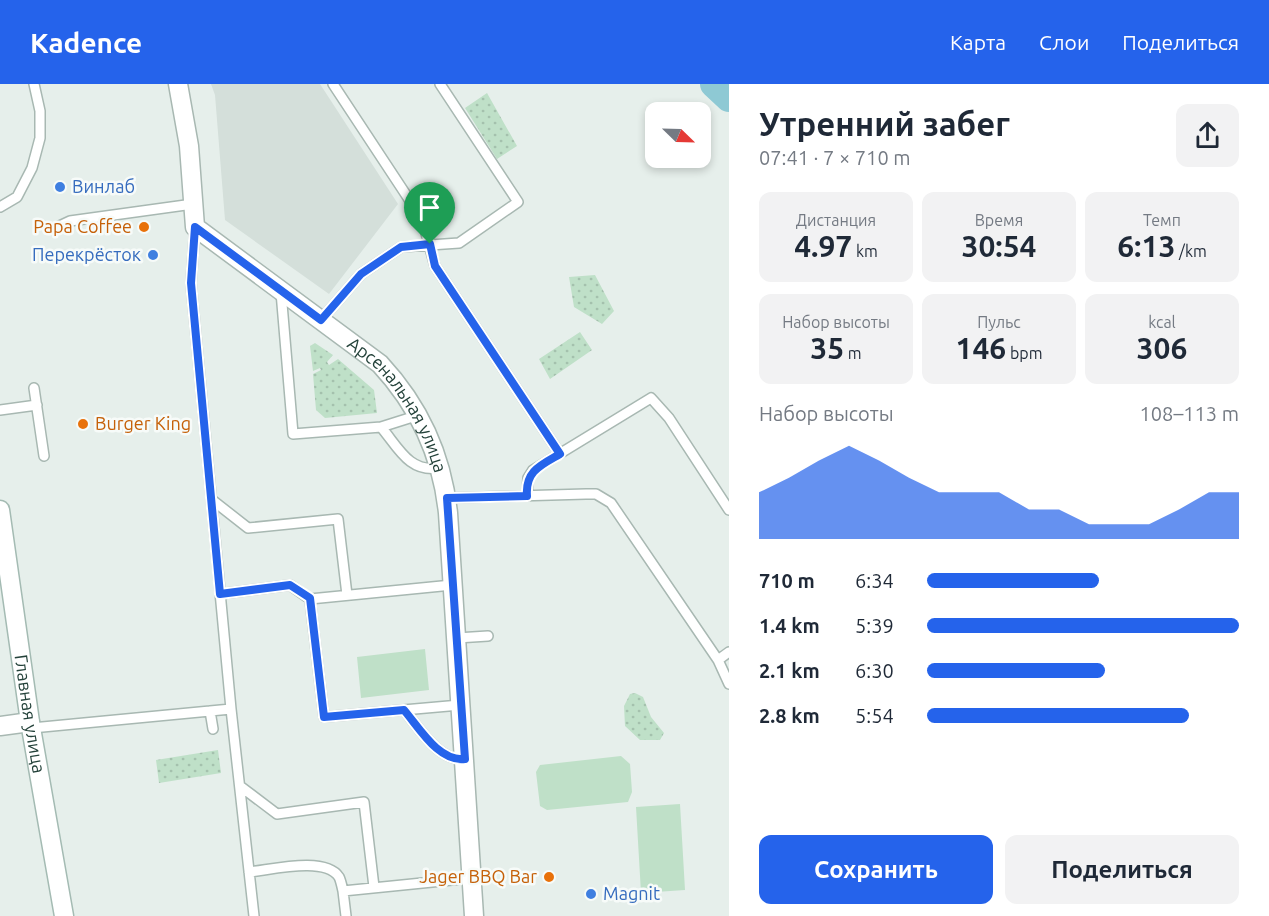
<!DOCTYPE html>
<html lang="ru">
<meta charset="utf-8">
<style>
:root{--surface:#fff;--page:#f2f2f3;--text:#1f2937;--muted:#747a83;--accent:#2563eb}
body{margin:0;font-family:Ubuntu,sans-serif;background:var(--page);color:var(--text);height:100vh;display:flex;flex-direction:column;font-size:22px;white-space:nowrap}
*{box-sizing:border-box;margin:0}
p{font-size:20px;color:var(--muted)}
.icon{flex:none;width:33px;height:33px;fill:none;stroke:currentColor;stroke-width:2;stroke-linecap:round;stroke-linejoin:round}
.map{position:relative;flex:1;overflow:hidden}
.details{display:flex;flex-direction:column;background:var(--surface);width:540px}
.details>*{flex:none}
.needle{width:39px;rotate:113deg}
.buttons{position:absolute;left:645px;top:18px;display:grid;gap:12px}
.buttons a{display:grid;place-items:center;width:66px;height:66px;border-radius:12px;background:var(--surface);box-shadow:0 3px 9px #0003;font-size:30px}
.pin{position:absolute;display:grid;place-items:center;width:51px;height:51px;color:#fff;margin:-62px -26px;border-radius:50% 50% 50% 0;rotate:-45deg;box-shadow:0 0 6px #0007}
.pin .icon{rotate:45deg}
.round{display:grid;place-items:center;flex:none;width:63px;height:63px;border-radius:12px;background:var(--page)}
.summary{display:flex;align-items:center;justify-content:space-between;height:102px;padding:0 30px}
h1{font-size:33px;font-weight:600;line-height:45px}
.metrics{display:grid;grid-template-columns:repeat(3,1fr);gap:9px;height:102px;padding:6px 30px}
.metrics div{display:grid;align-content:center;border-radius:12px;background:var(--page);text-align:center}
.metrics b{font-size:30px;font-weight:600}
.metrics small{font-size:16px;font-weight:400}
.metrics p{font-size:16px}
.chart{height:168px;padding:12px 30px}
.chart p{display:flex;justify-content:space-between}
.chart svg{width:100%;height:108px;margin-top:6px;fill:var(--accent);opacity:.7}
.cta{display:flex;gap:12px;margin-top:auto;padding:12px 30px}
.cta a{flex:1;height:69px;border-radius:12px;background:var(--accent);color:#fff;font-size:24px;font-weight:600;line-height:69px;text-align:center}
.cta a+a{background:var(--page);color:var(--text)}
ul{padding:0 30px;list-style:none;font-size:20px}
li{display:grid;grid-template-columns:96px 72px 1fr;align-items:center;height:45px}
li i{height:15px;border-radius:8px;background:var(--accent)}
header{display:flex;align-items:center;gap:36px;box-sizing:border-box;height:84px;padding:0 30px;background:var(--accent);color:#fff}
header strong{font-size:28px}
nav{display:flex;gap:33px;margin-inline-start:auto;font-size:21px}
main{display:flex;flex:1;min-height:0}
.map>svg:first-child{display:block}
.built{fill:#d4dfda}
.green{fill:url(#green-dots)}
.pitch{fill:#bfe0c8}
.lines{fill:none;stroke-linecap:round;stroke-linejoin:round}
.river{stroke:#8ec9d4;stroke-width:28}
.lane-casing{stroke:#a8b8b2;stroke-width:12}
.street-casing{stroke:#a8b8b2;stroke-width:21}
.secondary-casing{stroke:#a4bbb3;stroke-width:21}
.lane{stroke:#fff;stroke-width:9}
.street{stroke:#fff;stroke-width:18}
.secondary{stroke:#fff;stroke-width:18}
.route-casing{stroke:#fff;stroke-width:12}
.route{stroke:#2563eb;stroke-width:8}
.shop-dot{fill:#3f7fe0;stroke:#f7fbf9;stroke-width:2}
.food-dot{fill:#e8710a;stroke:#f7fbf9;stroke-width:2}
.labels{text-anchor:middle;stroke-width:5;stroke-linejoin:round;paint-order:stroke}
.shop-label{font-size:18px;fill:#366cbe;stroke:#f7fbf9;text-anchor:start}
.food-label{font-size:18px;fill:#c56008;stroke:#f7fbf9;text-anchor:end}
.street-label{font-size:18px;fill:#24423a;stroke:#f7fbf9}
</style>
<header>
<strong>Kadence</strong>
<nav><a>Карта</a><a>Слои</a><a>Поделиться</a></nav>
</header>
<main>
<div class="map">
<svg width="729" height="832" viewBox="0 0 729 832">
<defs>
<pattern id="green-dots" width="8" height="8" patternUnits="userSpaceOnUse" patternTransform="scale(1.5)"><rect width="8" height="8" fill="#bfe0c8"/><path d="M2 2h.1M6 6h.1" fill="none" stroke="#a4c1ad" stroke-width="1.8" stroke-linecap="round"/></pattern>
</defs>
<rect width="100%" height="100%" fill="#e6efeb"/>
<path class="built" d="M211,0H320L398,120L329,210L225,136L215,11Z"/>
<path class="green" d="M487,9L517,62L497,75L465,24Z
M595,191L614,227L602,240L574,223L569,193Z
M580,248L592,266L550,295L539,275Z
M315,259L333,271L327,278L329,281L338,275L374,306L377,329L325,334L316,326L313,290L321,286L320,284L313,287L310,262Z
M635,609L643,613L651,633L664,649L660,656H640L625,642L624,622L630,610Z
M218,666L221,689L159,699L156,676Z"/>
<path class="pitch" d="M425,565L429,606L361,614L357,573Z
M621,672L630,680L632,708L628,718L547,726L540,722L536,688L540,681Z
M680,720L685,806L641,809L636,723Z"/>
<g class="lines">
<path class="river" d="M714,0L729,14"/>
<g class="lane-casing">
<path id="lane" d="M333,0L422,135L435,182L560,370
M0,123L17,113L32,84L40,54V27L34,0
M195,143L191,199L231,625L254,832
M53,145L70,137L193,120
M281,208L293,350L381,343C398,363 409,389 439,384
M321,236L361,190L401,163L459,159L518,118L440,0
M34,304L44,372
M0,326L37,321
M381,343L419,331
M527,412L528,394L533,386L651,314L669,334L729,426
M447,414L586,410H596L611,419L718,576L729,568
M211,415L248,444L338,435L347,511
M220,510L290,501L310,515L324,633L460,621
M310,515L452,501
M457,554L488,552
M718,576L729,600
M404,626C420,645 439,678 465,675
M210,627L213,645
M32,644L231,625
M240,702L277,730L364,718L374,803
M249,788C271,786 325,772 339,793C341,797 342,803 343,807
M346,832L343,807L472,794"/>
</g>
<g class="street-casing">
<g id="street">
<path id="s1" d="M178,0L189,62L195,143L380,280C419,322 442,371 448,429L474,832"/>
<path d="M0,642L30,638"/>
</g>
</g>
<g class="secondary-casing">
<g id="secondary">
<path id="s2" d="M0,426L30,638L64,832"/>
</g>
</g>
<use href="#lane" class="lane"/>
<use href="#street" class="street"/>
<use href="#secondary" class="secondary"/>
</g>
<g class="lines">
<g class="route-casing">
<path id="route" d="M195,143L321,236L361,190L401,163L430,160L435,182L560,370C541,381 525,387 527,412L447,414L465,675C439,678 420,645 404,626L324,633L310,514L290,501L220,510L191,199Z"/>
</g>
<use href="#route" class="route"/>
</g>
<g class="shop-dot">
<circle cx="60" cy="103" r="6"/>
<circle cx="153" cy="171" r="6"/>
<circle cx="591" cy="810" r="6"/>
</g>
<g class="food-dot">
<circle cx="144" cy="143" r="6"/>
<circle cx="83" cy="340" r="6"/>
<circle cx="549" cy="793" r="6"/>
</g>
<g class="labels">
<g class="shop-label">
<text x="72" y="109">Винлаб</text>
<text x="141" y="177" text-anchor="end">Перекрёсток</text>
<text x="603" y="816">Magnit</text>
</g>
<g class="food-label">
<text x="132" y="149">Papa Coffee</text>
<text x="95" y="346" text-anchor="start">Burger King</text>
<text x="537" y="799">Jager BBQ Bar</text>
</g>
<g class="street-label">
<text dy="6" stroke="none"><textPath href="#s1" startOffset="418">Арсенальная улица</textPath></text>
<text dy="6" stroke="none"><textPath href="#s2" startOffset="206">Главная улица</textPath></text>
</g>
</g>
</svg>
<div class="buttons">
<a><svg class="needle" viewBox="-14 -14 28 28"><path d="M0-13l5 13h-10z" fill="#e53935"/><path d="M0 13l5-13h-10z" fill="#747a83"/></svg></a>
</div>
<div class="pin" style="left:430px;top:160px;background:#1e9e55"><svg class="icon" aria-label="arrive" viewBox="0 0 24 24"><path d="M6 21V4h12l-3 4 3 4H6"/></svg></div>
</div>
<section class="details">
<div class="summary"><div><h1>Утренний забег</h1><p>07:41 · 7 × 710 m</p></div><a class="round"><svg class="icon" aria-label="share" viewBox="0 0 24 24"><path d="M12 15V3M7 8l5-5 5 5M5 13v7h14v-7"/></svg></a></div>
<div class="metrics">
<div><p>Дистанция</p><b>4.97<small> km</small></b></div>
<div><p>Время</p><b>30:54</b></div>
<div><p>Темп</p><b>6:13<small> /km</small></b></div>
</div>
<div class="metrics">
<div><p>Набор высоты</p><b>35<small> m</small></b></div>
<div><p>Пульс</p><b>146<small> bpm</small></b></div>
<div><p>kcal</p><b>306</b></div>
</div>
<div class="chart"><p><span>Набор высоты</span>108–113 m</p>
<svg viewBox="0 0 160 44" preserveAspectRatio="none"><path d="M0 44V25L10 19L20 12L30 6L40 12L50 19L60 25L70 25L80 25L90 32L100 32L110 38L120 38L130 38L140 32L150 25L160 25V44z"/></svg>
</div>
<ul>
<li><b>710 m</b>6:34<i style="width:55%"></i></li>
<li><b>1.4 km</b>5:39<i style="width:100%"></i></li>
<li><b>2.1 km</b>6:30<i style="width:57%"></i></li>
<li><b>2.8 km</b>5:54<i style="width:84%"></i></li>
</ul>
<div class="cta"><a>Сохранить</a><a>Поделиться</a></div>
</section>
</main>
